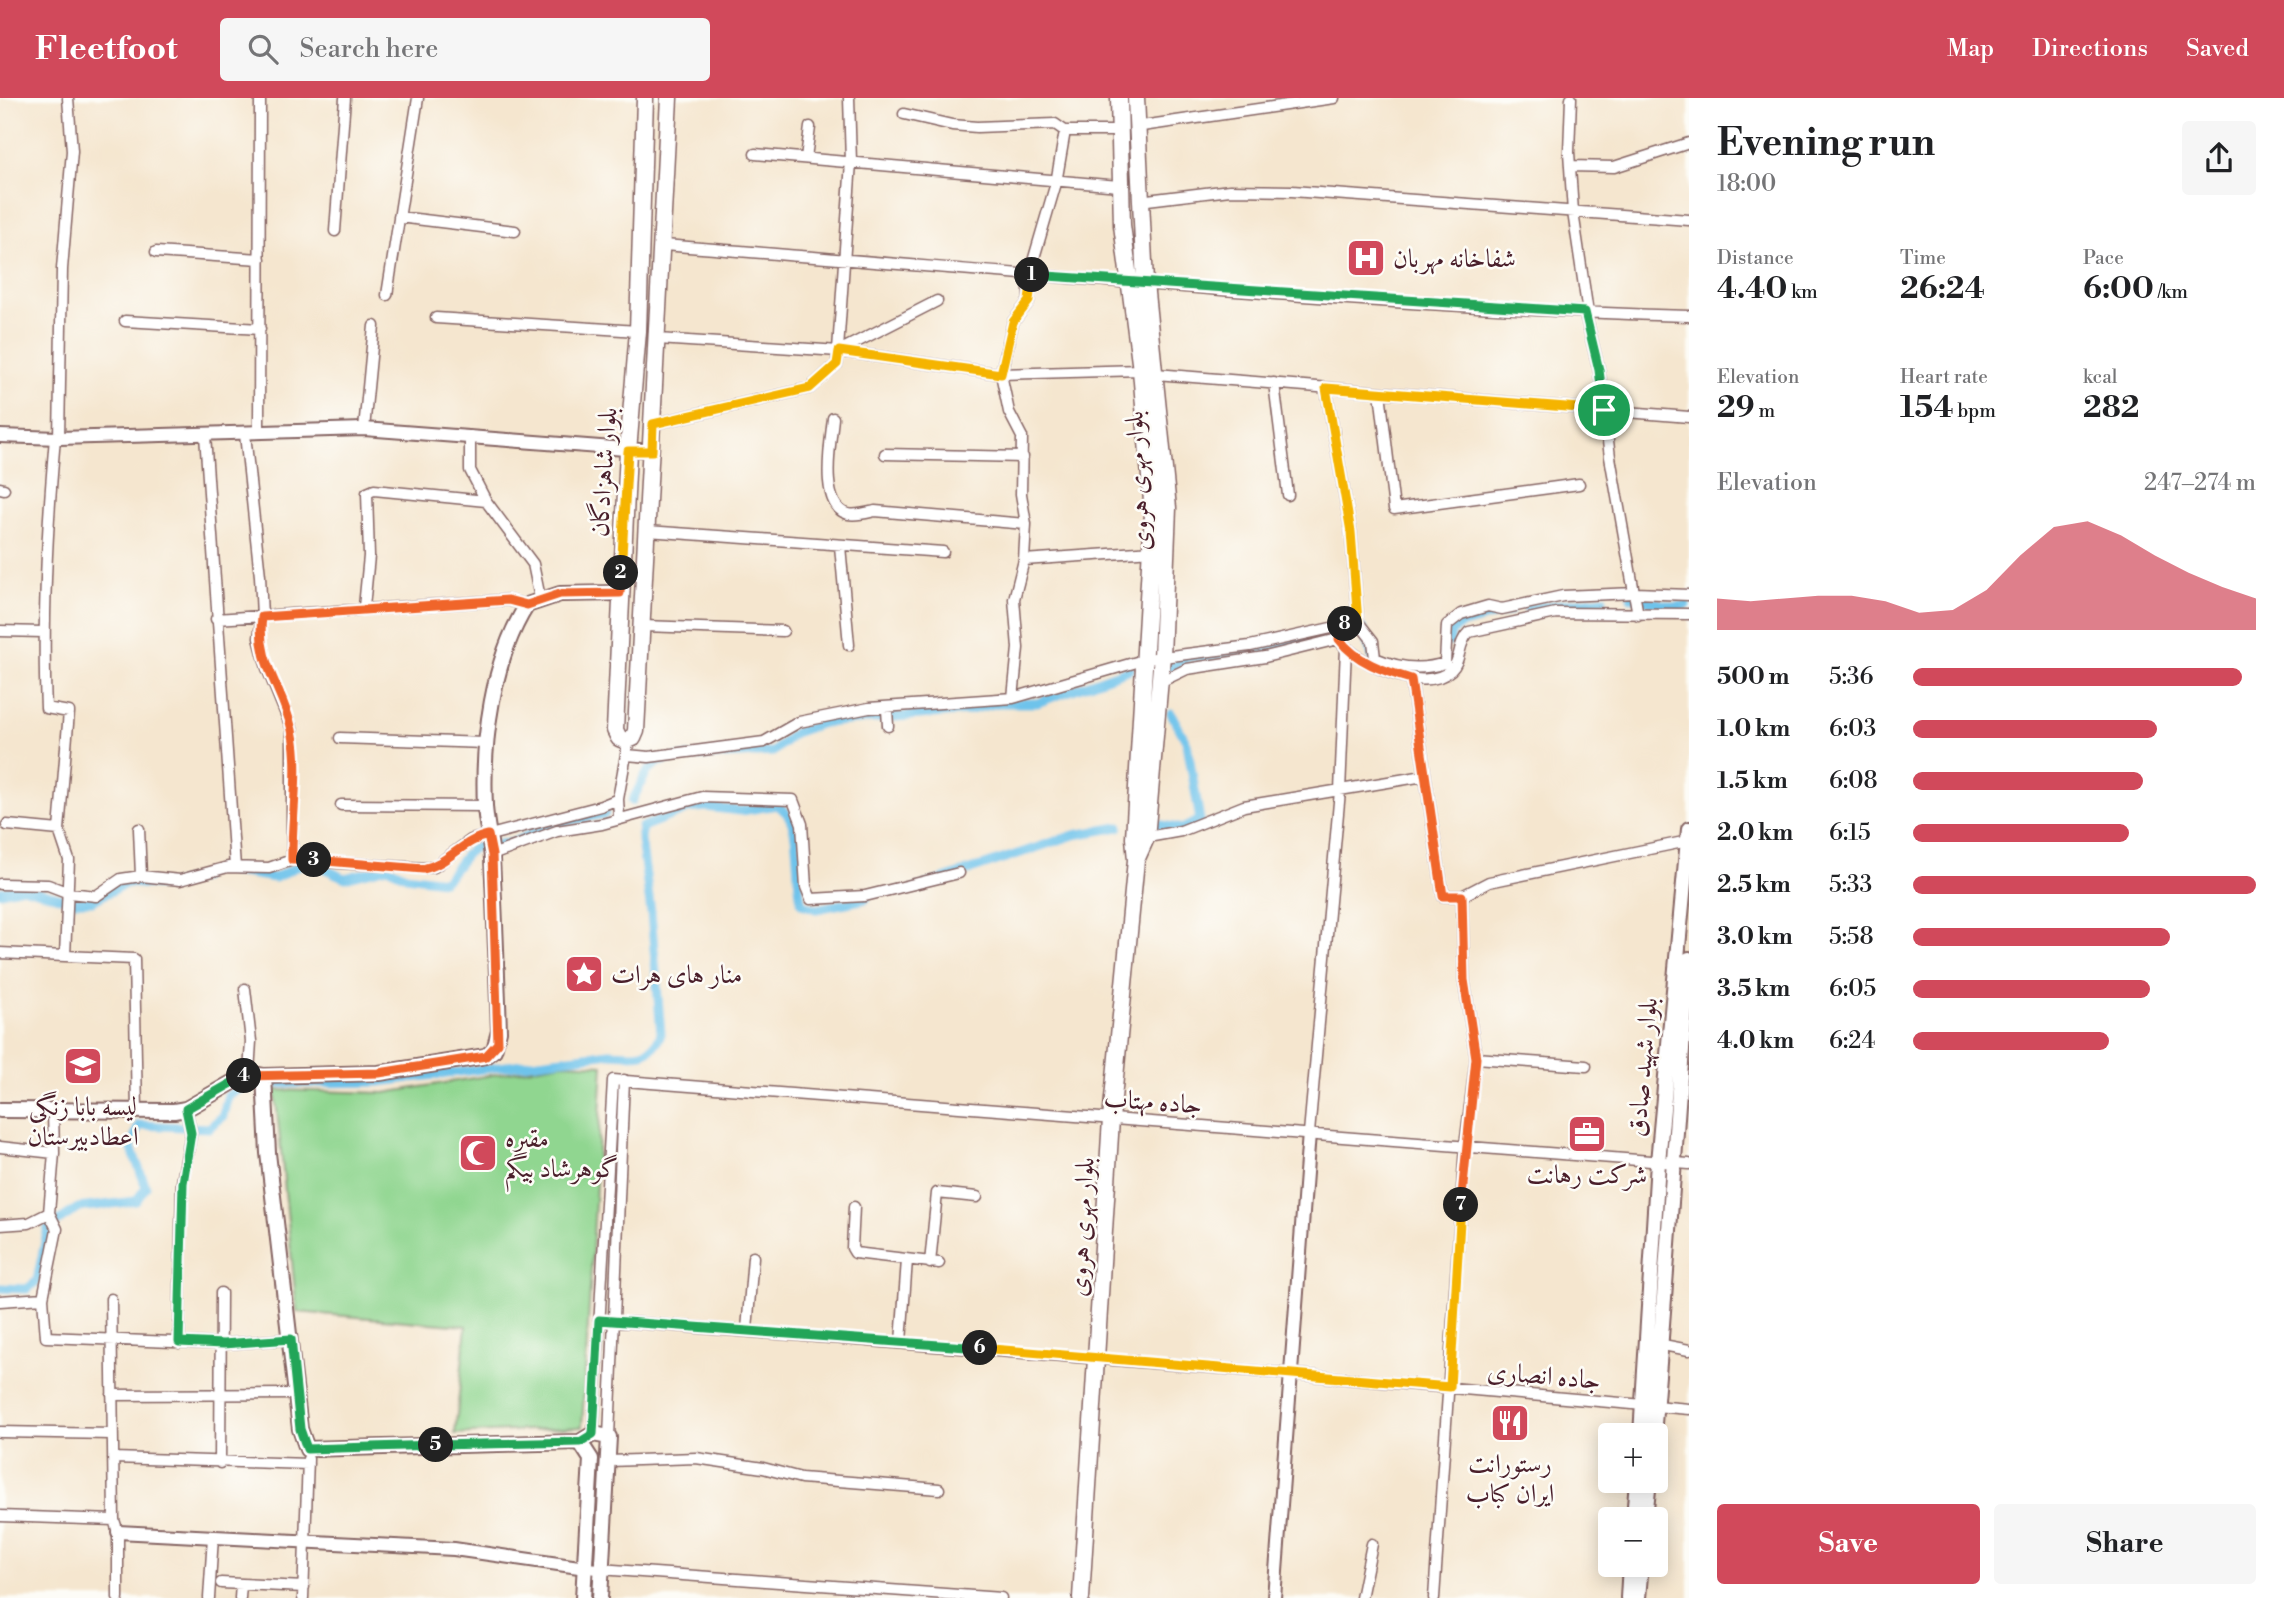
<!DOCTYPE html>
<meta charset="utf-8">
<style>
:root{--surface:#fff;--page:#f6f6f6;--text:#202124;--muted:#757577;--accent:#d1495b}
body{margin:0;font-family:"Libre Bodoni",Amiri,serif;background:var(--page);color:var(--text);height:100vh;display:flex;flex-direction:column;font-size:26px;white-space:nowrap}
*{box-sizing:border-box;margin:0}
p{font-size:23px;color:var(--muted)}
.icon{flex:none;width:38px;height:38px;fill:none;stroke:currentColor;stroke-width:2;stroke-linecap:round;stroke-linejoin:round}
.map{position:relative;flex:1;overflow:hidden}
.side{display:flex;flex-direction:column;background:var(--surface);width:595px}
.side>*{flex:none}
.fabs{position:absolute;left:1598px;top:1325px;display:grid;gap:14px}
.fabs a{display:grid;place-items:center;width:70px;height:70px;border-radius:7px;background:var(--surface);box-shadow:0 4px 18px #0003;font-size:35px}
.pin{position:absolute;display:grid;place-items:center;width:60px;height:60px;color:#fff;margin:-30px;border:4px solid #fff;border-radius:50%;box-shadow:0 2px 7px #0007}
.km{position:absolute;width:35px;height:35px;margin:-18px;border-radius:50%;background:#222;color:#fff;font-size:19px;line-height:35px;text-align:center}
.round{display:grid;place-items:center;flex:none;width:74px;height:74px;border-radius:7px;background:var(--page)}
.headline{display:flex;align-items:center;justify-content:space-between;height:119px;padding:0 28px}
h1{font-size:38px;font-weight:700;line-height:52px}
.metrics{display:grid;grid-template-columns:repeat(3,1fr);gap:10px;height:119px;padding:7px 28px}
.metrics div{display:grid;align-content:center}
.metrics b{font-size:30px;font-weight:700}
.metrics small{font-size:19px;font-weight:400}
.metrics p{font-size:19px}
.chart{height:196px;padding:14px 28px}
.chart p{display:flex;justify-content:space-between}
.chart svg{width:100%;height:126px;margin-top:7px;fill:var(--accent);opacity:.7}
.button{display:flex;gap:14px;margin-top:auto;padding:14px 28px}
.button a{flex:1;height:80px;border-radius:7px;background:var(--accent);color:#fff;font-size:28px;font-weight:700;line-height:80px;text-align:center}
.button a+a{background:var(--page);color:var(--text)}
ul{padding:0 28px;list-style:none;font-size:23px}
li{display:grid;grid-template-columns:112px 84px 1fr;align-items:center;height:52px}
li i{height:18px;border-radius:9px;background:var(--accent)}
header{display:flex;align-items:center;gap:42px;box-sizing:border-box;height:98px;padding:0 35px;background:var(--accent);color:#fff}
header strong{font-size:33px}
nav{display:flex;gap:38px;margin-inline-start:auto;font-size:24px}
.search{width:490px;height:63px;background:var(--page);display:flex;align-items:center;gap:18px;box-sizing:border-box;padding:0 24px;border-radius:7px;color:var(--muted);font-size:26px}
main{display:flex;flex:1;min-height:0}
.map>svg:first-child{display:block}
.green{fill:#90d690;stroke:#6d7a5e;stroke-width:2}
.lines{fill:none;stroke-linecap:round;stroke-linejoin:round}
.canal{stroke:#6ec3eb;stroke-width:9}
.minor-casing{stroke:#866564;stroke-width:13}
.tertiary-casing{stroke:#866564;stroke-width:16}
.secondary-casing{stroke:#866564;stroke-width:18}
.primary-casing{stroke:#866564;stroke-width:19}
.trunk-casing{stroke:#866564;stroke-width:19}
.minor{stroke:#fff;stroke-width:10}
.tertiary{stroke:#fff;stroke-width:12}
.secondary{stroke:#fff;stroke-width:14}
.primary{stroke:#fff;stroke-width:16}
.trunk{stroke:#fff;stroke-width:16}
.split-1-casing{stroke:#fff;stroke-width:14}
.split-2-casing{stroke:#fff;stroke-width:14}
.split-3-casing{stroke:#fff;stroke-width:14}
.split-4-casing{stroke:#fff;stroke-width:14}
.split-5-casing{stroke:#fff;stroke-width:14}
.split-6-casing{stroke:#fff;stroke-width:14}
.split-7-casing{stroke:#fff;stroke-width:14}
.split-8-casing{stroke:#fff;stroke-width:14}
.split-9-casing{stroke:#fff;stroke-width:14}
.split-1{stroke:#22a559;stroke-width:9}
.split-2{stroke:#f5b400;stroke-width:9}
.split-3{stroke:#f0652b;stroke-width:9}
.split-4{stroke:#f0652b;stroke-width:9}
.split-5{stroke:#22a559;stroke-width:9}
.split-6{stroke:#22a559;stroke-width:9}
.split-7{stroke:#f5b400;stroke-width:9}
.split-8{stroke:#f0652b;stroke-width:9}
.split-9{stroke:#f5b400;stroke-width:9}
.labels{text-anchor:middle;stroke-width:5;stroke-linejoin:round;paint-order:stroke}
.poi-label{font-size:26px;fill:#4a1f2b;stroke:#fdfcf7;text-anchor:start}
.street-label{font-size:26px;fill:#4a1f2b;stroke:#fdfcf7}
</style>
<header>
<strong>Fleetfoot</strong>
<div class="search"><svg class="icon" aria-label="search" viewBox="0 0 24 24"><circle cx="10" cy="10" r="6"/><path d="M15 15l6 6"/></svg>Search here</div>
<nav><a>Map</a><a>Directions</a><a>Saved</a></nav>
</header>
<main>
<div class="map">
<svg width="1689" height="1500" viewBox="0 0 1689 1500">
<rect width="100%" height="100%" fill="#fdfcf7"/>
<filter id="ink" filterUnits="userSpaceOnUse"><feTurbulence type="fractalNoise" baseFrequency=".0143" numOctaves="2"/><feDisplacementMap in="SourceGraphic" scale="14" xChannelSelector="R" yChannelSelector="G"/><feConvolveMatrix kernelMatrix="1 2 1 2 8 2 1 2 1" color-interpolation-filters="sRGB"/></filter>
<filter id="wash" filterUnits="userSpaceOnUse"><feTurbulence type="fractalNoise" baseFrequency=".00686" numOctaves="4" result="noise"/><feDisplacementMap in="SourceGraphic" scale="28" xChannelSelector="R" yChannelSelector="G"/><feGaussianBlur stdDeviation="1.57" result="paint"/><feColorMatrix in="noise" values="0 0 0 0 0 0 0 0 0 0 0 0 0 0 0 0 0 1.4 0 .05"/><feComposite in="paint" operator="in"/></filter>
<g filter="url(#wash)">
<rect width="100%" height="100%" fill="#f5e6cf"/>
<path class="green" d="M563,965L603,967L582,1329L455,1336L466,1228L297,1214L275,992L385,995Z"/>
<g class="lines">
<path class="canal" d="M1631,499L1675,509L1686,507
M1527,510L1603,501
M1342,531L1362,530L1373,560
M1450,544L1451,534L1460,527L1510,513
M1188,559C1235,559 1282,553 1325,534
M1171,569L1189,559
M1410,573L1431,575L1448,569V565
M632,703L647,674L657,665L674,660L773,654L794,635L823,625L967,613L998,605H1037L1130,571
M1157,726L1182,731L1200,722L1187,645L1171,615
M499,746L512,745L547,727L605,716
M229,773L275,780L307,763L345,780L387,769L406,778L443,783C456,774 464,752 478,748
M917,790L1074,737L1119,729
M0,794L22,789L73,803H92L127,785L168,788L202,780
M0,1190L27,1191L37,1183L48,1130L78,1110L136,1103L146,1089L131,1049L139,1027L209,1030L223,1018L228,997L250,986L379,984L610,955C633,956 651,961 661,936L651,814L641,742L642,729L688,711L706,709L741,713L777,707C781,710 787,715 789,719C800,737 795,782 802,806L816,811L866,801"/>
</g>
</g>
<g filter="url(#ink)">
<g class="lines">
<g class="minor-casing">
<path id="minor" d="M1571,0L1569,54L1573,114L1588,215
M904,16L952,27L977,29L1055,26L1065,33L1056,85L1029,177V203L1013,224L1001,276L1009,314L1022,339L1021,396L1026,426L1024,462L1014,501L1018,550L1013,600
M1135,29L1334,0
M1065,33H1119
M755,56L1119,88
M806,60L810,29
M1570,68L1614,69L1689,45
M1139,103L1230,92L1292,93L1689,122
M399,119L515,133
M335,133L345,0
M662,147C1004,173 1346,208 1689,218
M156,154L260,161
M387,197L418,0
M1585,214L1599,272L1610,359L1638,517
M436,220L638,233
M125,223L260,231
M658,241L839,253L1001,276L1141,272
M839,253L937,203
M1156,276L1689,319
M1274,285L1288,397
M1326,290L1351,434L1358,524
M1380,294L1394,411L1579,386
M833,320C831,343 818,408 848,416C856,418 866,415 875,413L1026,426
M653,326L810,290L837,266L851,64L849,0
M364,331L374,228
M259,335L260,0
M245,336L260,478L262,518L259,540L267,570L292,631V762
M205,337L235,769
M470,338V372L486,403L533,466L540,500
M55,340C47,431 42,519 46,610L69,614L59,732L69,762L65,858L134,861L137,1013
M59,340L62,171L72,53L68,0
M885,356L1023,359
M0,390L4,391
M647,433L943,454
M840,448L849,547
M1024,462L1152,453
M364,509L369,458L367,395L374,392L486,403
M216,521L507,502L527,507
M1340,526L1338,541C1357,565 1423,598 1451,572C1462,562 1457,545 1469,534L1556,515L1689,516
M643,528L783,533
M0,533L43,534
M1411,581L1443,798H1462
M1160,584L1187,571L1265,559L1338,541
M887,611L888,628
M340,640L485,645
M627,657L649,659L764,644L799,624L869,610L1013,600L1147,561L1250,548L1358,524L1373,543L1375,560C1398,570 1421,573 1445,565L1447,527L1461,516L1488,508L1502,511L1563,498L1635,495L1689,497
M341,707L485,708
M619,719L618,701L627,651
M7,727L59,732
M139,731L141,778
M1142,740L1181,733L1244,708L1424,678
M492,757L557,733L602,726L702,699L793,702L802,726L806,789L811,801L865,798L959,775
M0,786L48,787L69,795L96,798L121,781L141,778L180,782L228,769L269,770L292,762L423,770L434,769L471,742L601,708L618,701
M0,855L65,858
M245,891L251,943L249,975
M1476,960L1586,968
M53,1013L54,1055L49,1115L57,1131L43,1200L46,1239L223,1246L291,1241
M1309,1035L1340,693L1346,550
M0,1049L54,1055
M854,1109L852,1150L855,1155L939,1165
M0,1127L29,1125L49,1115
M930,1165L937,1095L977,1099
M111,1201L114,1422L118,1434V1500
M0,1203L43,1200
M599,1222L1293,1276L1689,1311
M747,1232L753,1159
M901,1244L907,1162
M179,1245L182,1085L191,1035L186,1011
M1663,1247L1689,1252
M112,1297L296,1296
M0,1334L112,1336
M593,1336L613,982L1689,1066
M609,1339L624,982
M113,1360L308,1366
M609,1363L696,1360L763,1370L801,1380L939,1391
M220,1365L221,1195
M0,1418L114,1422
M586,1470L1001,1500
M221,1485L304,1489
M209,1500L213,1439
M240,1500L241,1486
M303,1500L308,1361
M1361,1500L1372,1446
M1434,1500L1465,1048L1476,960L1464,882L1462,798L1489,784L1688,743"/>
</g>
<g class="tertiary-casing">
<path id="tertiary" d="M0,338L59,340L364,331L652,353
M118,1434L454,1451L586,1470
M1274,1500L1309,1035"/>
</g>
<g class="secondary-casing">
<path id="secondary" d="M264,978L268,1055L300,1331L307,1351L580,1344
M0,1012L174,1013L186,1011L249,975L264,978L379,975L486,958L494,952L499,933C497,875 495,818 492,761C491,744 486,726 485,708C482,644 492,562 527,507L560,496L620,495
M1641,1337L1658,1064L1689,731
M1653,1337C1667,1179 1676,1020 1689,861
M580,1344L593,1336L609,1339L600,1500
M580,1344L591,1361L583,1500
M1634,1421L1637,1382
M1645,1421L1649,1382
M1628,1500L1630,1466
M1638,1500L1641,1466"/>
</g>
<g class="primary-casing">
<path id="primary" d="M645,0L638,233L628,353L615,632L619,640L626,643L633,640L636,633L669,0"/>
</g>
<g class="trunk-casing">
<path id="trunk" d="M1136,0L1145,185L1168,410L1162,558L1146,740L1137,760
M1081,1500L1111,1021L1136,762L1134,740L1153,415L1141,272L1122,127L1119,0"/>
</g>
<use href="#minor" class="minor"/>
<use href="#tertiary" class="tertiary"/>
<use href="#secondary" class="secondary"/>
<use href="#primary" class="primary"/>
<use href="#trunk" class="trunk"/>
</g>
</g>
<g class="lines" filter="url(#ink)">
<g class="split-1-casing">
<path id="split-1" d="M1032,177L1585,214L1599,272L1604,312"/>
</g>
<g class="split-2-casing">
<path id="split-2" d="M621,475L628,353H652L653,326L810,290L837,266L839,253L1001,276L1013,224L1029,203L1032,177"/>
</g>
<g class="split-3-casing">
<path id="split-3" d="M314,762H292C291,720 301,672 292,632C283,590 256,565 262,519L508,502L527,507L560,496L620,495L621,475"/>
</g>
<g class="split-4-casing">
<path id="split-4" d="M244,978L379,975L486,958L498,945L492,757L488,737C463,742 448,766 423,771L314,762"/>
</g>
<g class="split-5-casing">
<path id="split-5" d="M244,978L186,1011L191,1035L183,1085L179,1244L223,1246L291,1241L300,1331L307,1351L436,1347"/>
</g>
<g class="split-6-casing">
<path id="split-6" d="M436,1347L580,1344L593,1336L599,1222L980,1250"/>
</g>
<g class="split-7-casing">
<path id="split-7" d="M980,1250L1450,1289L1461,1107"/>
</g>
<g class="split-8-casing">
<path id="split-8" d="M1345,526H1340L1339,541C1356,564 1384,573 1411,581L1443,798H1462L1464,882L1476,960L1461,1107"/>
</g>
<g class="split-9-casing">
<path id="split-9" d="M1345,526L1358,524L1351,434L1326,290L1604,312"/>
</g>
<use href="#split-1" class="split-1"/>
<use href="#split-2" class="split-2"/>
<use href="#split-3" class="split-3"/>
<use href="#split-4" class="split-4"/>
<use href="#split-5" class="split-5"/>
<use href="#split-6" class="split-6"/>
<use href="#split-7" class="split-7"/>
<use href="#split-8" class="split-8"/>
<use href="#split-9" class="split-9"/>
</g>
<defs>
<g id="hospital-square" transform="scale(2.0125)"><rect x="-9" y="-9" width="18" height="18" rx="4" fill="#d1495b" stroke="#fdfcf7"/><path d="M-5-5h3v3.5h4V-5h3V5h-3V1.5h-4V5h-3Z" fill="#fff"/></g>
<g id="sight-square" transform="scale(2.0125)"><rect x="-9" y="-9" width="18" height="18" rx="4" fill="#d1495b" stroke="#fdfcf7"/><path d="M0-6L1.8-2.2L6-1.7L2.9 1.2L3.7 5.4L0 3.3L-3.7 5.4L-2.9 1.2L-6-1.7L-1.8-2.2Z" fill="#fff"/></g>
<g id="school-square" transform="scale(2.0125)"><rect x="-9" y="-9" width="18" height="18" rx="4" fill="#d1495b" stroke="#fdfcf7"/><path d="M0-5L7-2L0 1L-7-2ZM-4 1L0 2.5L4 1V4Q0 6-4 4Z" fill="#fff"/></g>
<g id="office-square" transform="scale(2.0125)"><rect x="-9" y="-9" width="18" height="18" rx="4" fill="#d1495b" stroke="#fdfcf7"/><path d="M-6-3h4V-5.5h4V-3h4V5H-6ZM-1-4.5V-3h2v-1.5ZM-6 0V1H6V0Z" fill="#fff"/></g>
<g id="mosque-square" transform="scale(2.0125)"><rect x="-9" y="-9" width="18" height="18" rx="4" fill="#d1495b" stroke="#fdfcf7"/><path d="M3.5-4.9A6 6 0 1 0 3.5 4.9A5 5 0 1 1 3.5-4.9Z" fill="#fff"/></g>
<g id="restaurant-square" transform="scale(2.0125)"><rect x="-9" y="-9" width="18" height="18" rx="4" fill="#d1495b" stroke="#fdfcf7"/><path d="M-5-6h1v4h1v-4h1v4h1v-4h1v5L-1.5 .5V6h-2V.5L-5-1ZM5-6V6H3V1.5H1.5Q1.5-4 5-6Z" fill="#fff"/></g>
</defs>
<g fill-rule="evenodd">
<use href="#hospital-square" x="1366" y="160"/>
<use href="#sight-square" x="584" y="876"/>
<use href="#school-square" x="83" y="968"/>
<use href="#office-square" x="1587" y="1036"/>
<use href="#mosque-square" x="478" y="1055"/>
<use href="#restaurant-square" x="1510" y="1325"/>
</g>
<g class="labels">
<g class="poi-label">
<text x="1393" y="169">شفاخانه مهربان</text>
<text x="611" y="885">منار های هرات</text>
<text x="83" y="1017" text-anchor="middle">لیسه بابا زنگی<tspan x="83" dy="30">اعطادبیرستان</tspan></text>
<text x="505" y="1049">مقبره<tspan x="505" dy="30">گوهرشاد بیگم</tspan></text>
<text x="1587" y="1085" text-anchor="middle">شرکت رهانت</text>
<text x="1510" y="1374" text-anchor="middle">رستورانت<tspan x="1510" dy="30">ایران کباب</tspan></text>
</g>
<g class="street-label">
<text transform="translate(603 374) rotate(-86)" y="9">بلوار شاهزادگان</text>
<text transform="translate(1137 383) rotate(-93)" y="9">بلوار مهری هروی</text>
<text transform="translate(1642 969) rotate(-85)" y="9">بلوار شهید صادق</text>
<text transform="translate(1153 1003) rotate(4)" y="9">جاده مهتاب</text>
<text transform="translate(1081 1129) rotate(-87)" y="9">بلوار مهری هروی</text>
<text transform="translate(1544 1277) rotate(5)" y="9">جاده انصاری</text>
</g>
</g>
</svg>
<div class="fabs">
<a>+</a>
<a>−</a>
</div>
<div class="pin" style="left:1604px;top:312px;background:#1e9e55"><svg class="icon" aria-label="arrive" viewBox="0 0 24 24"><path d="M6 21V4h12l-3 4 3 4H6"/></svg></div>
<b class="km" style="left:1032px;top:177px">1</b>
<b class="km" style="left:621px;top:475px">2</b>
<b class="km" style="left:314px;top:762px">3</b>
<b class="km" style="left:244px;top:978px">4</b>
<b class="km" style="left:436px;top:1347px">5</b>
<b class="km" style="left:980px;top:1250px">6</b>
<b class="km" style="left:1461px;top:1107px">7</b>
<b class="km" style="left:1345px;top:526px">8</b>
</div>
<section class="side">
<div class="headline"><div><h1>Evening run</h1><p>18:00</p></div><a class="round"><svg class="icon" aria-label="share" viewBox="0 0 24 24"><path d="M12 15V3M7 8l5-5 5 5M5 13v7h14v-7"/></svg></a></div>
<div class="metrics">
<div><p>Distance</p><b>4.40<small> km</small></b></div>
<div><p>Time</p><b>26:24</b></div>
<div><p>Pace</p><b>6:00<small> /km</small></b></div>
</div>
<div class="metrics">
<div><p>Elevation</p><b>29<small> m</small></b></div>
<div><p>Heart rate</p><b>154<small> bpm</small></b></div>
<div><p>kcal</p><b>282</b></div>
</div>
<div class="chart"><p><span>Elevation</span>247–274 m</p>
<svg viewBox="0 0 160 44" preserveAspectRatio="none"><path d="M0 44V33L10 34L20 33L30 32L40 32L50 34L60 38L70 37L80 30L90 18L100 8L110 6L120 11L130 18L140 24L150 29L160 33V44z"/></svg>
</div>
<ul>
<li><b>500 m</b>5:36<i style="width:96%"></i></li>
<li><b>1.0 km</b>6:03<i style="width:71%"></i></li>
<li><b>1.5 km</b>6:08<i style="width:67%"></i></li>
<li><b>2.0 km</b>6:15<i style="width:63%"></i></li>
<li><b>2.5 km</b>5:33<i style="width:100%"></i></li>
<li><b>3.0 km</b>5:58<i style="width:75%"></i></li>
<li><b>3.5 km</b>6:05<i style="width:69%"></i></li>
<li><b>4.0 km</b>6:24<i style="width:57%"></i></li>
</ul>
<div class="button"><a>Save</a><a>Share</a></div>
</section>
</main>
